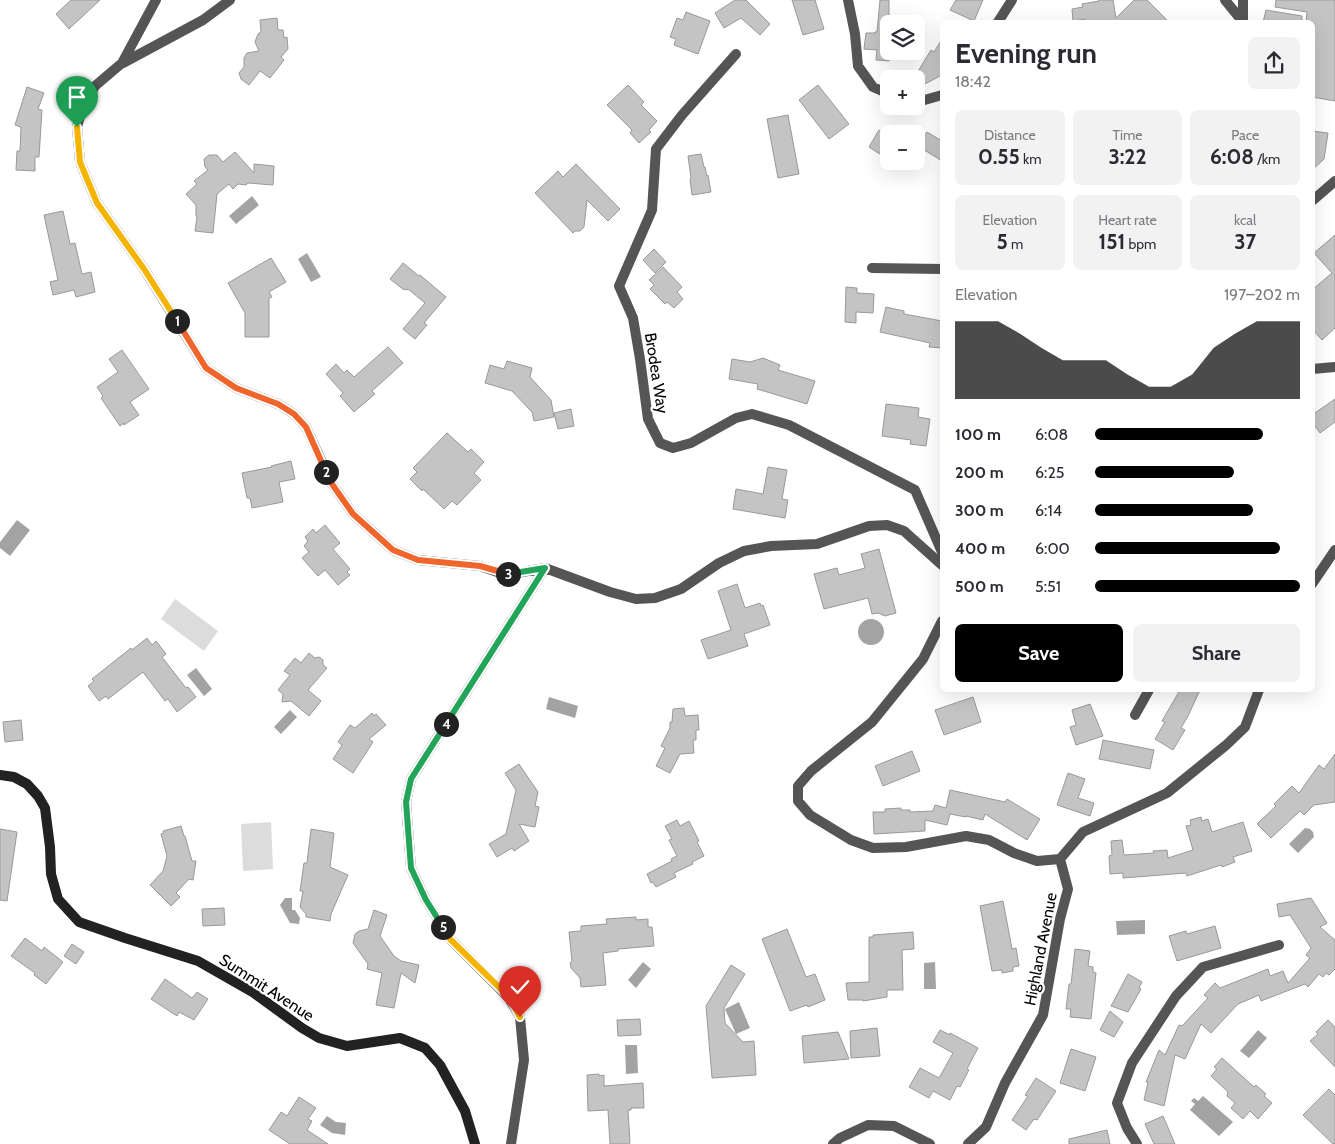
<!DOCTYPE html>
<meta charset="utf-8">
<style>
:root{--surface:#fff;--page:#f2f2f3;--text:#2b2b33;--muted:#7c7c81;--accent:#000}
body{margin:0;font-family:Cabin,sans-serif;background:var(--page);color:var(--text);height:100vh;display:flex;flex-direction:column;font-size:19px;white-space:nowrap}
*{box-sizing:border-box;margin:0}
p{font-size:16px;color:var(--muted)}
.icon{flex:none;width:28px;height:28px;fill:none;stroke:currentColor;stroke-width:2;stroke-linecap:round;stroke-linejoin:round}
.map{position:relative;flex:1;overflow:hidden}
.side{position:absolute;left:940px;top:20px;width:375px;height:672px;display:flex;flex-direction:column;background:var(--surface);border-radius:8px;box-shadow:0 5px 20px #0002}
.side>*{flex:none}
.tools{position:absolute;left:880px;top:15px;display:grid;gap:10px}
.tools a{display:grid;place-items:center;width:45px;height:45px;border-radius:8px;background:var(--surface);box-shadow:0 5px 20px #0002;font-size:25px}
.pin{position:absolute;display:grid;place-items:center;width:42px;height:42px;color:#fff;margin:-51px -21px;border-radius:50% 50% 50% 0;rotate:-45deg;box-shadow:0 0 5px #0007}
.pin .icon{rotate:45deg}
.km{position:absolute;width:25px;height:25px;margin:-12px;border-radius:50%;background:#222;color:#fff;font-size:14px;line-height:25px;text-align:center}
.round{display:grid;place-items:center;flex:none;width:52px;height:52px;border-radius:8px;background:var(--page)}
.overview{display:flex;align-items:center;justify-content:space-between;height:85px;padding:0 15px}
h1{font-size:28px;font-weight:700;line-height:38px}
.figures{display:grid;grid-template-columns:repeat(3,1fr);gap:8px;height:85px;padding:5px 15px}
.figures div{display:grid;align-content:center;border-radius:8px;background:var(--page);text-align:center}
.figures b{font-size:21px;font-weight:700}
.figures small{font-size:14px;font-weight:400}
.figures p{font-size:14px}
.chart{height:140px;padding:10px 15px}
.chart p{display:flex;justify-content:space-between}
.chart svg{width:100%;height:90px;margin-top:5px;fill:var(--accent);opacity:.7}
.primary-button{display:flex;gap:10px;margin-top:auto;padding:10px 15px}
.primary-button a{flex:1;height:58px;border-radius:8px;background:var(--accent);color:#fff;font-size:20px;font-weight:700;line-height:58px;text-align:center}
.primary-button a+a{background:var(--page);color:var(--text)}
ul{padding:0 15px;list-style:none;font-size:16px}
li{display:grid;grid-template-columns:80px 60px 1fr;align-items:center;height:38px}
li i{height:12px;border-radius:6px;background:var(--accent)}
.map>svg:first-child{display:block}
.green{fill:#dcdcdc}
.water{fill:#a3a3a3}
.building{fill:#c4c4c4;stroke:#999}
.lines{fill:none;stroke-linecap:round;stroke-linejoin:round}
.street{stroke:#555;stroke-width:10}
.secondary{stroke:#222;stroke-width:10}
.split-1-casing{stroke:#fff;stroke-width:10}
.split-2-casing{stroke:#fff;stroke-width:10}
.split-3-casing{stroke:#fff;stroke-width:10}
.split-4-casing{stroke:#fff;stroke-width:10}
.split-5-casing{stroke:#fff;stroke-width:10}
.split-6-casing{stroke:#fff;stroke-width:10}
.split-1{stroke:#f5b400;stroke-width:6}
.split-2{stroke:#f0652b;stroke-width:6}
.split-3{stroke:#f0652b;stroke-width:6}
.split-4{stroke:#22a559;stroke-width:6}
.split-5{stroke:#22a559;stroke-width:6}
.split-6{stroke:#f5b400;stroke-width:6}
.labels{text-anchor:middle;stroke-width:4.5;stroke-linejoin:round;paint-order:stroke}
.street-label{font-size:16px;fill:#000;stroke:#fff}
</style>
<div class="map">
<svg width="1335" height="1144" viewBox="0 0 1335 1144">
<rect width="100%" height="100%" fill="#fff"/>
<path class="green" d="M175,599L218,631L204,651L161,619Z
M271,822L273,869L243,871L241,824Z"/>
<path class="water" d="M252,196L259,205L236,224L229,216Z
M307,253L321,277L311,282L298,259Z
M17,520L30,530L10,556L0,548V542Z
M858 632a13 13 0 1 1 26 0a13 13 0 1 1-26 0Z
M196,668L212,689L204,696L187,675Z
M549,697L578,706L575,718L546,709Z
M290,710L297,717L281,734L274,727Z
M1305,828L1310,829L1313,832L1314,837L1298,853L1289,844Z
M285,898H292V910H295L300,918L299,924L290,923L280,905Z
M1145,920V934L1117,935L1116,921Z
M643,962L651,969L636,988L628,980Z
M935,962L936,989H924V963Z
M739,1002L750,1028L736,1034L725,1009Z
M1258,1030L1267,1038L1249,1058L1240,1051Z
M625,1045H637L638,1073L626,1074Z
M1203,1096L1233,1122L1219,1136L1190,1110L1195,1104L1191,1101L1194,1098L1198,1101Z
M327,1116L336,1122L346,1123L345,1135L332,1133L320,1125Z"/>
<path class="building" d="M71,0H100L69,29L56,14Z
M735,0H746L770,24L760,35L741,18L724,28L715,13Z
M792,0H815L824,29L803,35Z
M880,0H889V61L876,60L877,50L864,49L866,33H875V32H877Z
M956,0H983L974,21L950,10Z
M1099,0H1113L1116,18L1134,0H1147L1169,22H1086L1085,19L1073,21L1072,9L1083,7L1082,4L1099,1Z
M1276,0H1335V101L1312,97V22H1306L1307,12L1275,7Z
M1266,10L1302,16V22H1263Z
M686,12L710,21L698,54L674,45L676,39L670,37L677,18L683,20Z
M277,18L278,30H283L284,38L287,37L288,49L281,57L284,60L270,78L260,71L249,85L241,79L239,73L244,67V58L247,53L259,51L255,42L258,34L261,32L260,20Z
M942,39V75L923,85L917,73L931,50L934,52Z
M628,85L644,102L641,105L657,121L649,130L651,132L639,143L630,133L632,130L607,105Z
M818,85L849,124L829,139L799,100Z
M27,87L44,93L38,109L42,110L39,157H35V171L16,170L17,151H20L21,127L15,125Z
M788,115L799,174L778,178L767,119Z
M879,130L889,136V160L869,147Z
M1312,131L1328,133L1324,159L1312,170Z
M927,132L942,141V161L918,146Z
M235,152L254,173V164L274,166L273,185L248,183L246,185L238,184L233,189L229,184L217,194L213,233L195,231L197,217L196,216V205L186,194L197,184L194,181L208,170L205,167L204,159L209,155H217L223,162Z
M701,154L704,167H705L707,176L708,175L711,192L692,195L690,179L691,178L688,156Z
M576,164L620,209L608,221L587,200L584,227L580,231H575L573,233L535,193L558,171L563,177Z
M63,211L70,244L75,243L82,274L91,272L95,292L76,297L74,290L53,295L50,282L58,280L44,215Z
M1335,235V328L1322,340L1312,329V290L1332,273L1314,253Z
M654,249L666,262L655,273L643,260Z
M271,258L286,282L269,292L272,297L269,298V337H245V313L228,283Z
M403,263L419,276L420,275L446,297L424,323L427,325L415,339L403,329L425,303L408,289L407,290L405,289L404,290L390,279Z
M663,267L682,287L677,292L683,299L674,308L667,302L665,304L650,289L654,285L649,280Z
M846,287L857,288V293L874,294L873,313L856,312V323L845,322Z
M886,307L904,311V314L942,321V348L929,347L930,343L880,332Z
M388,347L403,363L372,391L375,394L354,412L340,396L343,393L326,374L336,364L344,373L347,370L354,377Z
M122,350L149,389L130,402L139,415L124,425V423L120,426L101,398L103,396L97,387L118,372L109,359Z
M763,358L780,365L778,370L815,381L807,404L757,389L758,384L729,379L732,359L750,362Z
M507,361L532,368L530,377L551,400L554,417L534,421L532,412L512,391L485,383L490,365L504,369Z
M1335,399V422L1320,433L1312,422V415Z
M886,404L919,408L918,417L930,419L926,446L910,444L911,440L882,436Z
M571,409L574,426L558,429L554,413Z
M447,433L468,452L471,449L484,462L474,473L481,480L457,505L452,501L444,509L423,489L422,491L410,479L417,472L413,468Z
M291,461L295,479L279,482L283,502L252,508L250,498H247L242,473L272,467L271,466Z
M768,467L787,470L782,499L788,500L785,518L733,509L736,489L763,494Z
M325,525L340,543L333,549L350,569L347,572L350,575L338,585L325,570L318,576L302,558L309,552L304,546L308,541L305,537L313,529L316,533Z
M879,549L896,613L885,616L878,613L872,614L868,598L824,609L814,574L837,568L839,575L865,568L861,554Z
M737,584L745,608L760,603L761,606L763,605L770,625L744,634L748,646L708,659L701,640L731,630L718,591Z
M147,638L152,645L156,641L166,654L162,657L186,688L188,687L196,697L177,712L168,699L165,701L143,672L108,699L106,696L99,701L88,686L94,681L92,679L131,648L132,650Z
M309,653L315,658L319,657L323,660V665L327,668L308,690L321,701L309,716L291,701L282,702L283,694L278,690L290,675L284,671L295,658L301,663Z
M1180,690H1200L1188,716L1181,728L1185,730L1173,750L1155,739L1165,722L1162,721Z
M973,697L981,722L944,735L935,710Z
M1090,704L1103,736L1076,745L1070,727L1076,725L1072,710Z
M684,708L685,716L698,715L699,730H696V740H693L694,753L680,754L670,773L656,766L665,748L661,746L670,728V722H672L673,709Z
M372,713L374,716L376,714L386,725L369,739L373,742L353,773L333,759L342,745L338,742L350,725L355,728Z
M21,720L23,740L5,742L3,722Z
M1103,740L1154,750L1150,769L1099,759Z
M912,751L920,771L883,786L875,766Z
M1335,754V802L1314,805L1304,815L1300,811L1271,838L1257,824L1276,806L1274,804L1292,786L1299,793L1319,765L1324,769Z
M519,764L538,792L535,806L539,807L535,827L519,824L529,841L514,851L512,848L497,857L489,844L506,834L516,790L505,773Z
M1068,773L1085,779L1078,798L1094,803L1090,816L1057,805Z
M950,790L1005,802L1007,799L1040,819L1027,840L985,814L983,820L966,816V817L950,814L947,825L925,820V831L874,834L873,812H885V809L901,808V810H910V812L933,811L935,805L946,808Z
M1201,817L1202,821L1208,819L1212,832L1243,822L1252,851L1233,857L1235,862L1222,867L1221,865L1187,876L1186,873L1123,878V873L1110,874L1109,856L1112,855L1111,841L1122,840L1124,855L1154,853L1153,851L1167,850L1168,858L1193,850L1186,826L1191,825L1190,820Z
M677,820L680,826L689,821L699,841L697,842L704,856L692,862L693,864L674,873L676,877L656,887L653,882L651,883L647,874L672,861L671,859L677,856L669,840L672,839L665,826Z
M181,826L184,836H185L192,861H196L193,880L189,879L176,893L180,897L171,906L150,885L163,871L167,856L161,834L164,833L163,831Z
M0,829L17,832L7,901L0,900Z
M311,829L334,833L330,867L348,875L331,914L330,921L306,917V914L300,907L303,891H300L304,863H307Z
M1311,898L1327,923L1320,927L1335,940V969L1329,975L1326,973L1323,977L1319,974L1308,987L1305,984L1261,1001L1259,995L1238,1004L1211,1033L1201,1024L1185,1059L1175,1055L1164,1106L1144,1100L1148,1082H1146L1159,1050L1165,1055L1179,1025L1182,1026L1208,998L1204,995L1215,983L1220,988L1268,969L1270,976L1283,971L1288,983L1310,958L1306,955L1311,948L1290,915L1279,917L1277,904Z
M1003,901L1012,949L1016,948L1019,966L1013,967V971L1002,973V970L992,971L980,906Z
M224,908L225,925L203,926L202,909Z
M374,910L387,915L380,936L394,956L401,961L419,965L415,983L401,973L394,1008L376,1005L382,973L367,969L368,964L353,943L355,934L359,931L368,929Z
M636,917V920L648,919V927H652L654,946L618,949V951L603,953L606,985L581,987L580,978L571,968L570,963L572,961L569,932L581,931V926L607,924L606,919Z
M1215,926L1221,948L1177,961L1169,936L1186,931L1187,934Z
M787,929L806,977L815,974L825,1000L808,1007L807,1005L790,1011L762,939Z
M913,932L914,949L902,950L903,990H887V997L863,1001V1000H848L846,983L869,982V937H873V935Z
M25,938L42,951L44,947L63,962L46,984L34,975L35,973L11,956Z
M72,944L84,952L76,964L64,956Z
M1075,949L1090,951L1088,966L1093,967V972L1096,973L1091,1019L1070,1017L1071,1009H1066L1069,984H1071Z
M731,965L745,974L724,1008L725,1023L743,1042L754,1041L756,1075L712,1078L706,1006Z
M1128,974L1142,982L1139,988L1141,989L1128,1012L1111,1006Z
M165,979L192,998L197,992L208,999L194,1020L179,1012L177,1016L151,999Z
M1110,1011L1123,1022L1114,1037L1100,1030Z
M640,1019L641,1035L618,1036L617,1020Z
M1328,1020L1335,1027V1067L1310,1041L1318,1034L1316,1032Z
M877,1028L880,1056L851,1058L850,1031Z
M940,1030L950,1035V1033L978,1048L967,1069L969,1070L960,1087L957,1086L950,1100L933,1091L929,1098L909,1087L920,1068L939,1078L953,1053L933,1042Z
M838,1032L849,1059L804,1063L802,1036Z
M1071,1049L1096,1057L1085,1091L1060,1083Z
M1222,1058L1254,1087L1256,1085L1266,1094L1264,1096L1272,1103L1258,1119L1250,1111L1243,1119L1231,1108L1235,1103L1227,1096L1228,1092L1211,1076L1217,1069L1214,1067Z
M599,1074V1076L604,1075V1086L643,1083L644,1108H631V1110H628L630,1143L628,1144H610L608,1110L588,1111L587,1075Z
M1036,1078L1056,1091L1037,1120L1034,1119L1026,1130L1012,1120L1028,1096L1025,1095Z
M1329,1089L1335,1095V1144H1333L1303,1115Z
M299,1097L316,1108L308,1119L312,1121L307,1130L328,1144H290L269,1130L281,1112L287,1116Z
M1163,1116L1175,1144H1154L1145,1124Z
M1107,1130L1110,1144H1069V1139Z"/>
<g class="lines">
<path class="street" d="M156,0L122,63L95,86L82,109L77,127L80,162L97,203L144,269L206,368L236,388L278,404L294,414L306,427L332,484L353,514L393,550L418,560L480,566L506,575L545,568
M848,0L855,34L858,66L873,87L889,94
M1225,0L1243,22
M998,22L1012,0
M1243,22V0
M736,54L682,115L656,149L652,210L619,286L633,318L640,359L648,419L660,443L673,448L691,443L736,418L752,414L789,425L915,490L942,552
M123,63L203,20L230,0
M916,101H921L942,95
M1312,201L1335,181
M872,268L942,269
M1312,369L1335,367
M1312,584L1335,550
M942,621L923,659L872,722L811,771L798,786V801L810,815L851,840L873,848L906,847L966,836L989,840L1014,853L1037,861L1060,859
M1135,715L1149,690
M511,1144L524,1060L520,1017L509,998L450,939L426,900L411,868L406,802L411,779L545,568L610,592L636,599L655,598L681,589L719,563L744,551L771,546L817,544L869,526L887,525L904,531L942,565
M833,1144L840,1138L868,1125L894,1126L930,1144
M968,1144L986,1127L1005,1083L1043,1015L1060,919L1068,889L1060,859L1083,832L1167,793L1225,746L1245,727L1259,690
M1137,1144L1127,1128L1117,1103L1132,1063L1176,996L1203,967L1279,945"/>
<path class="secondary" d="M0,775L14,777L27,784L38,796L45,808L50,847L51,874L58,899L79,922L125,938L198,961L254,993L302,1028L319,1038L347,1046L400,1038L425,1048L440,1065L465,1111L475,1144"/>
</g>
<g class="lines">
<g class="split-1-casing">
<path id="split-1" d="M77,127L80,162L97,203L144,269L177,321"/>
</g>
<g class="split-2-casing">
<path id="split-2" d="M177,321L206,368L236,388L278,404L294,414L306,427L326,472"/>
</g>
<g class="split-3-casing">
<path id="split-3" d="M326,472L332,484L353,514L393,550L418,560L480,566L508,574"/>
</g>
<g class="split-4-casing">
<path id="split-4" d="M446,724L545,568L508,574"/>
</g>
<g class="split-5-casing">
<path id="split-5" d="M443,927L426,900L411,868L406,802L411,779L446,724"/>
</g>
<g class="split-6-casing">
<path id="split-6" d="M443,927L450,939L510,998L520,1017"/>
</g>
<use href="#split-1" class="split-1"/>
<use href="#split-2" class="split-2"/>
<use href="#split-3" class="split-3"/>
<use href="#split-4" class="split-4"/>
<use href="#split-5" class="split-5"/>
<use href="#split-6" class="split-6"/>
</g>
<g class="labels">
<g class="street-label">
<text transform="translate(657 373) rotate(81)" y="6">Brodea Way</text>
<text transform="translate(1040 949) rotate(-79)" y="6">Highland Avenue</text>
<text transform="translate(267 987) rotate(33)" y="6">Summit Avenue</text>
</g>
</g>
</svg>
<div class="tools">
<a><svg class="icon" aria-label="layers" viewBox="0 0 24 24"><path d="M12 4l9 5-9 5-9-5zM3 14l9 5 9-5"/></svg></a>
<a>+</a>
<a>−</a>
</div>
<div class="pin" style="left:77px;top:127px;background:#1e9e55"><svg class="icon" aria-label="arrive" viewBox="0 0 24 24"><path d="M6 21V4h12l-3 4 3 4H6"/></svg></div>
<div class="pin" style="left:520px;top:1017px;background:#d93025"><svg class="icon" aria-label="check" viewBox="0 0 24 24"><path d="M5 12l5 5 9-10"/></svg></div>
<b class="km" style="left:177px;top:321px">1</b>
<b class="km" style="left:326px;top:472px">2</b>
<b class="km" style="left:508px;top:574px">3</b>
<b class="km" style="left:446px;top:724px">4</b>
<b class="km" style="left:443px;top:927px">5</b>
<section class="side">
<div class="overview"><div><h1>Evening run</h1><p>18:42</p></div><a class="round"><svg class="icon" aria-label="share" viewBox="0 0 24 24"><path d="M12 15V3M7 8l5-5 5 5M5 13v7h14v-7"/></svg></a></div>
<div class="figures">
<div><p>Distance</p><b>0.55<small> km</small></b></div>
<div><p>Time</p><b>3:22</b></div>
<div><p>Pace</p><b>6:08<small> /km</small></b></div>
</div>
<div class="figures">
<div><p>Elevation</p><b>5<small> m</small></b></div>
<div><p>Heart rate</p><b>151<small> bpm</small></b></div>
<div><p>kcal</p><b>37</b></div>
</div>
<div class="chart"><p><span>Elevation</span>197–202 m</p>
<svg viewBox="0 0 160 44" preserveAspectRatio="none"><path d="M0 44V6L10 6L20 6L30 12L40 19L50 25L60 25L70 25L80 32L90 38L100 38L110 32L120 19L130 12L140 6L150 6L160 6V44z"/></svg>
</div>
<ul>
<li><b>100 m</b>6:08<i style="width:82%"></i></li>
<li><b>200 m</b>6:25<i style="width:68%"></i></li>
<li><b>300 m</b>6:14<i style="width:77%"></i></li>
<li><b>400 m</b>6:00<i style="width:90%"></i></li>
<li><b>500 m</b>5:51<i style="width:100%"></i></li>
</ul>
<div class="primary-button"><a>Save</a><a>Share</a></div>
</section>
</div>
